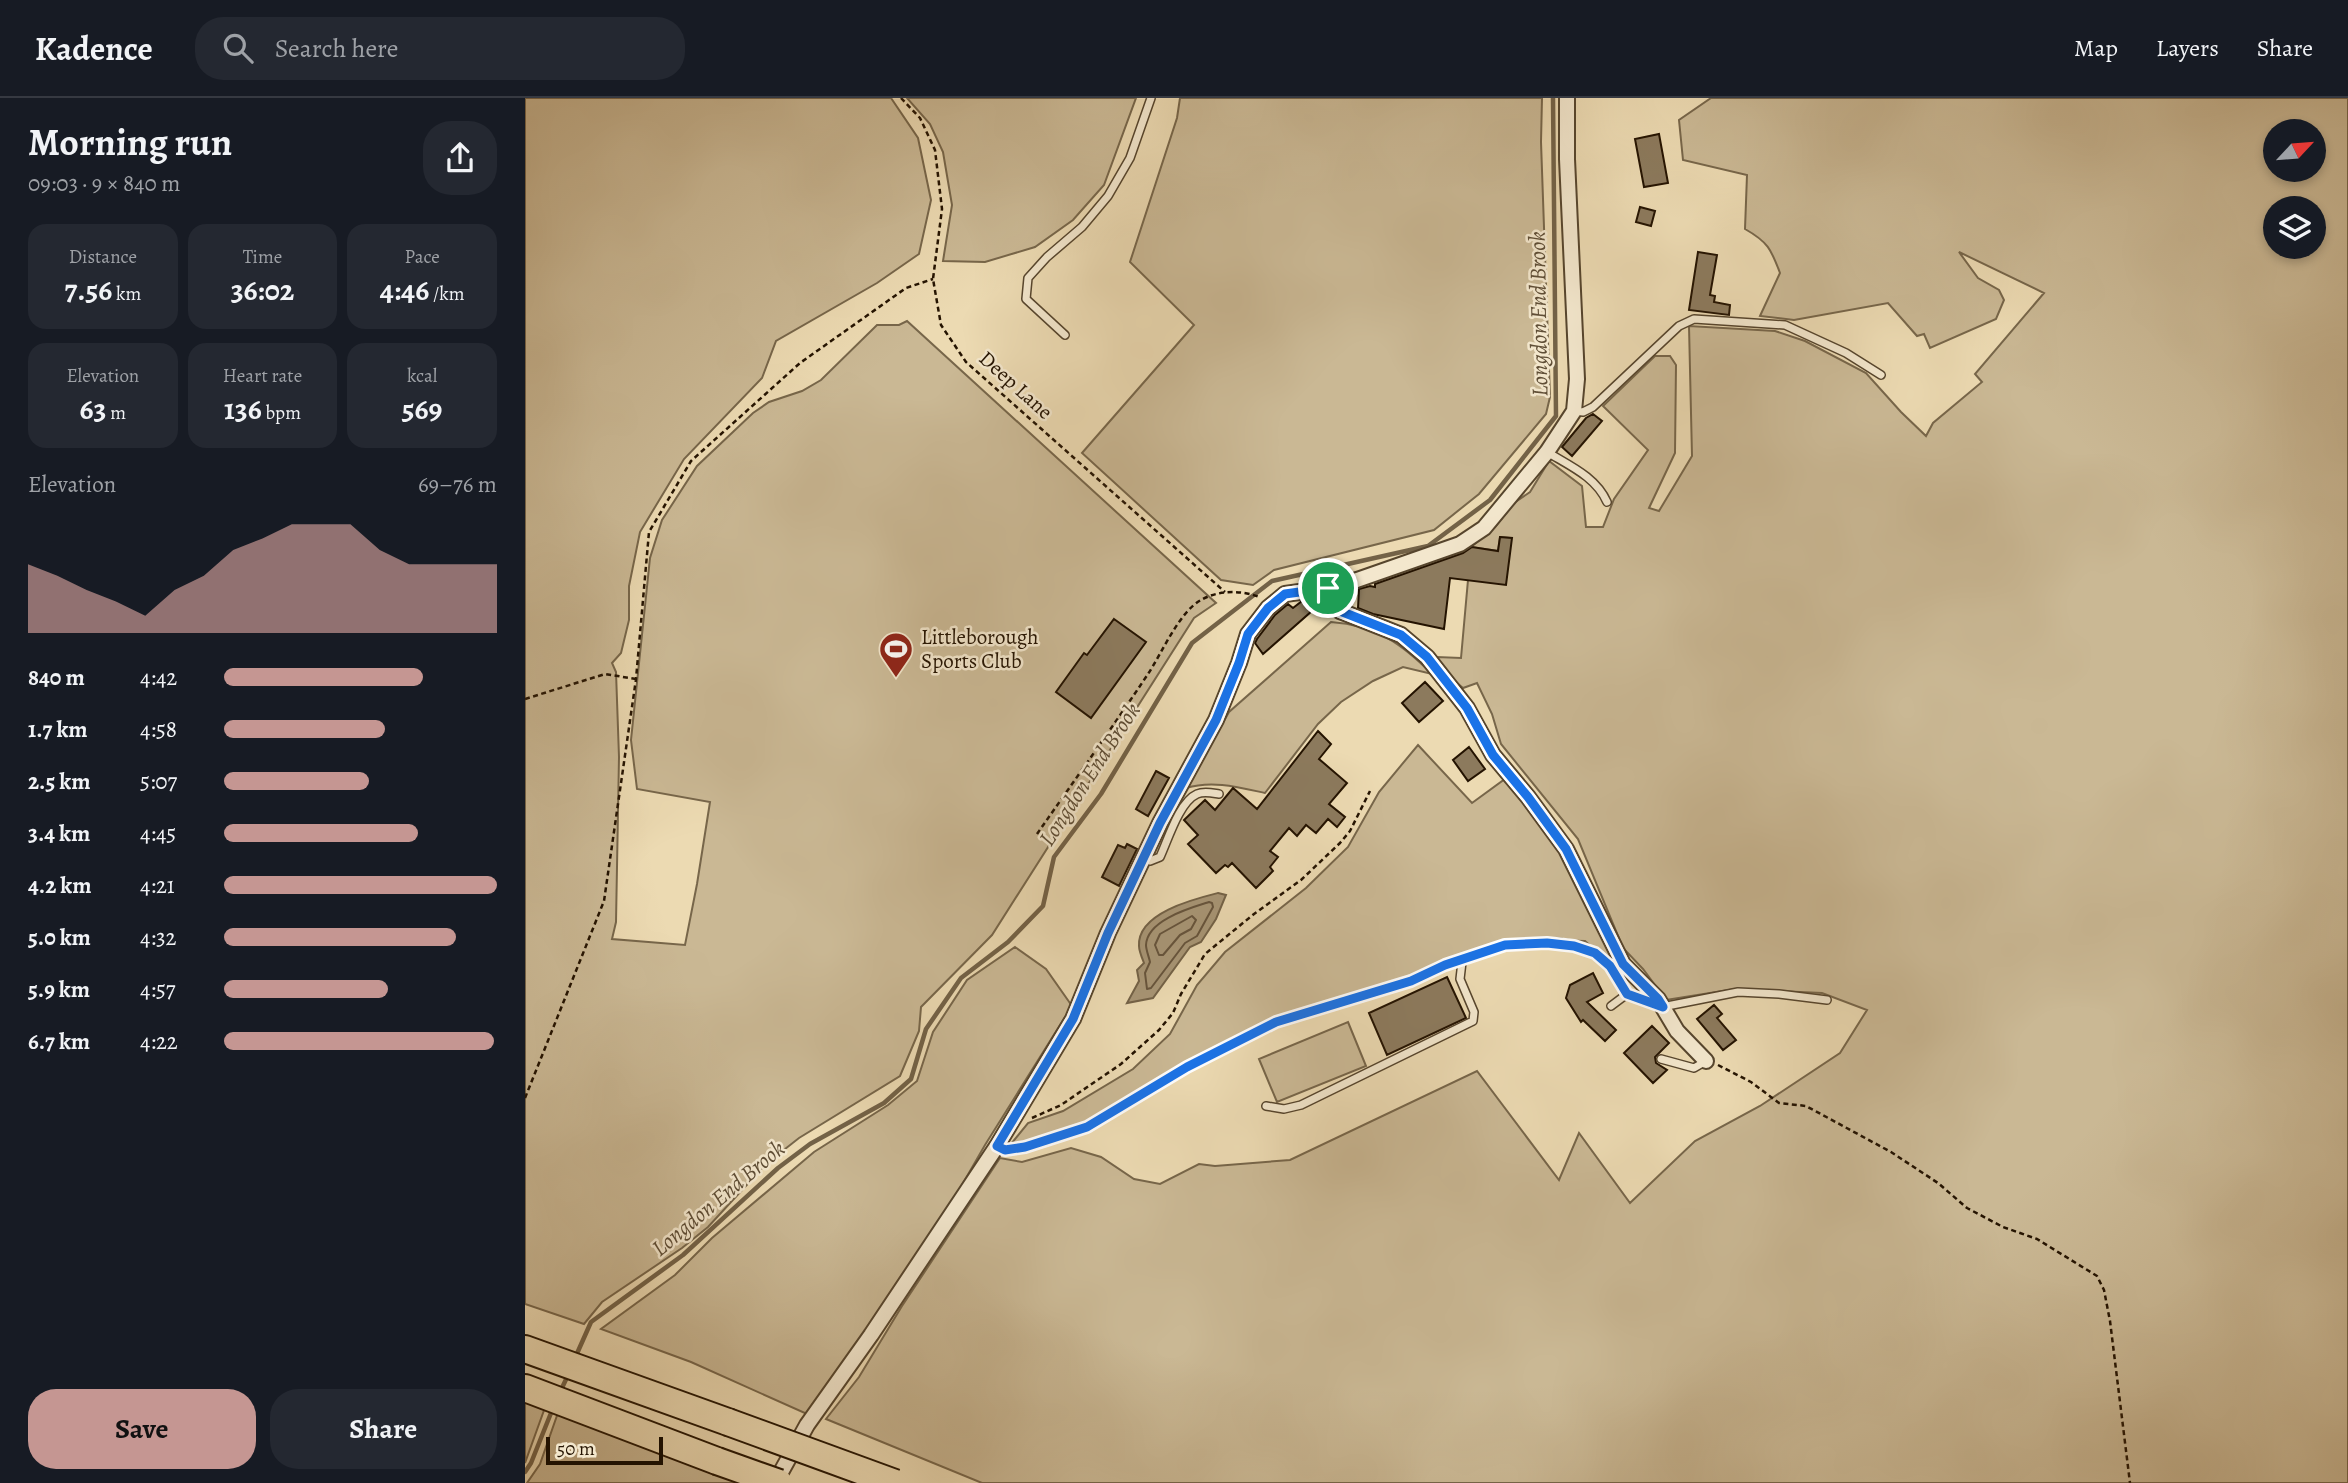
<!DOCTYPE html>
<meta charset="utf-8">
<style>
:root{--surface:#171b24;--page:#242831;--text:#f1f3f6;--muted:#9ea1a6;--line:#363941;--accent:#c59692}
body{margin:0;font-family:Alegreya,serif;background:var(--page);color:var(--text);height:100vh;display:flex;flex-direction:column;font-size:26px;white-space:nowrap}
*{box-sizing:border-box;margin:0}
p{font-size:23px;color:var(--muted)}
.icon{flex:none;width:38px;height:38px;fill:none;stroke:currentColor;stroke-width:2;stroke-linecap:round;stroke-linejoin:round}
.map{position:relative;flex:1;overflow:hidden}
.details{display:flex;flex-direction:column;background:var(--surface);width:525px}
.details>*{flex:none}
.needle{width:46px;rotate:64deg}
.tools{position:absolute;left:1738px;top:21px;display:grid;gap:14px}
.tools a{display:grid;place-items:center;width:63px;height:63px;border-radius:50%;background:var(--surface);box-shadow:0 4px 10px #0003;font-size:35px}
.scale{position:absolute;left:21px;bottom:18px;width:117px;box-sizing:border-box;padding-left:7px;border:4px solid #241301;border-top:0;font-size:19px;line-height:24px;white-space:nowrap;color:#241301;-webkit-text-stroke:5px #f3e7cd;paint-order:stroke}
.pin{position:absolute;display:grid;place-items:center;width:60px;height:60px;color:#fff;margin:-30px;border:4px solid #fff;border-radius:50%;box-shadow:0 2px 7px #0007}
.round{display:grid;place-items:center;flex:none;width:74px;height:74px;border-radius:28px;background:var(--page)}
.summary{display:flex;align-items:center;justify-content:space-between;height:119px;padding:0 28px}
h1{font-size:38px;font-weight:600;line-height:52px}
.figures{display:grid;grid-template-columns:repeat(3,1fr);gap:10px;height:119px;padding:7px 28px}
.figures div{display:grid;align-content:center;border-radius:18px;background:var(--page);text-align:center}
.figures b{font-size:30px;font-weight:600}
.figures small{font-size:19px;font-weight:400}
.figures p{font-size:19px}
.chart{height:196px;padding:14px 28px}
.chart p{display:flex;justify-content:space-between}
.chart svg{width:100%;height:126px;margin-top:7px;fill:var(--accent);opacity:.7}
.primary-button{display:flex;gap:14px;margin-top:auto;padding:14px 28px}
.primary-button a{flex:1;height:80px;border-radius:28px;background:var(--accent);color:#111;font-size:28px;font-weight:600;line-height:80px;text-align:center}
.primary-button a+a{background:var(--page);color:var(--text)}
ul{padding:0 28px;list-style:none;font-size:23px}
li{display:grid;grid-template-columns:112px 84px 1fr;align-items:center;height:52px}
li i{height:18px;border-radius:9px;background:var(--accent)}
header{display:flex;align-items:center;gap:42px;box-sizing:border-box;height:98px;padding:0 35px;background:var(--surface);border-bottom:2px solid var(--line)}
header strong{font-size:33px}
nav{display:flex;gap:38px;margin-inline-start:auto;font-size:24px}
.search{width:490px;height:63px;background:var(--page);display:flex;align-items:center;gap:18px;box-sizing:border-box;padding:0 24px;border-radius:28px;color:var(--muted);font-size:26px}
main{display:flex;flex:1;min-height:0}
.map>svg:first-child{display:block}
.green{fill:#cab894;stroke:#77664a;stroke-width:2;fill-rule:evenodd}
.water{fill:#a89676;stroke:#736247;stroke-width:2}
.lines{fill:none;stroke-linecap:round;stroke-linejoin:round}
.shore{stroke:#66543c;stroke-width:2}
.stream{stroke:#736247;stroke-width:4.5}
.building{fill:#8c7a5d;stroke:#241301;stroke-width:2}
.lane-casing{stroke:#56452d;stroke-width:10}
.street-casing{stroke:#56452d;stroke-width:18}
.highway-casing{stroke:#241301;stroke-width:30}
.path{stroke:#241301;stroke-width:2.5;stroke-dasharray:5 3.5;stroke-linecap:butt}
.lane{stroke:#f3e7cd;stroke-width:7}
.street{stroke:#f3e7cd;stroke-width:14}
.highway{stroke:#ecdab2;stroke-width:26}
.highway-bridge-casing{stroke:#241301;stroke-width:30;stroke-linecap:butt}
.highway-bridge{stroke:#ecdab2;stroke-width:26}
.route-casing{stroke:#fff;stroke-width:14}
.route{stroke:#1a73e8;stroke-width:9}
.labels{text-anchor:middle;stroke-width:5;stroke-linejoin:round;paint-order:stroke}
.street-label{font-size:21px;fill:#241301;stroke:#f3e7cd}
.poi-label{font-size:21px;fill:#241301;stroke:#f3e7cd;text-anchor:start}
.water-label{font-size:23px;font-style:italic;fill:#5f4e36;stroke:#f3e7cd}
</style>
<header>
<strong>Kadence</strong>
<div class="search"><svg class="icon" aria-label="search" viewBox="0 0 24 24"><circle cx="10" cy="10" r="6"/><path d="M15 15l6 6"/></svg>Search here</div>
<nav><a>Map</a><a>Layers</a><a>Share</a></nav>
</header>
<main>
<section class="details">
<div class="summary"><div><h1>Morning run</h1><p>09:03 · 9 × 840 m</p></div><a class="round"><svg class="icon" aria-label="share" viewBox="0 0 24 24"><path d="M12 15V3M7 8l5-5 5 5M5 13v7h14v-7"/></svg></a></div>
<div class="figures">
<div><p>Distance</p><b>7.56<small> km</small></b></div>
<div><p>Time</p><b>36:02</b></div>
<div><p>Pace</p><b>4:46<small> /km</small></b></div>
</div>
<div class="figures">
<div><p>Elevation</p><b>63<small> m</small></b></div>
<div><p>Heart rate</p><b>136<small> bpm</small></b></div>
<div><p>kcal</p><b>569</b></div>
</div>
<div class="chart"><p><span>Elevation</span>69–76 m</p>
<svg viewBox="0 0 160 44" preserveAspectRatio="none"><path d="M0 44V20L10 24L20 29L30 33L40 38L50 29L60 24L70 15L80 11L90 6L100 6L110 6L120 15L130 20L140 20L150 20L160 20V44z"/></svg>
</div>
<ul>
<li><b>840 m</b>4:42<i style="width:73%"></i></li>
<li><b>1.7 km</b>4:58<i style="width:59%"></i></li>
<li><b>2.5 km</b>5:07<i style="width:53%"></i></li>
<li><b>3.4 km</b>4:45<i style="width:71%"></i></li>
<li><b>4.2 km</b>4:21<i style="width:100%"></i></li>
<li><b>5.0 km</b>4:32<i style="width:85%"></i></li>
<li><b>5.9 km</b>4:57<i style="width:60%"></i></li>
<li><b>6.7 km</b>4:22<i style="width:99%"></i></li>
</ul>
<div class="primary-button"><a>Save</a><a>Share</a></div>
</section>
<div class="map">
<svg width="1823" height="1385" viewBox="0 0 1823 1385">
<rect width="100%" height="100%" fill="#ecdab2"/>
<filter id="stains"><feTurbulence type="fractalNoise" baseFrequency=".00286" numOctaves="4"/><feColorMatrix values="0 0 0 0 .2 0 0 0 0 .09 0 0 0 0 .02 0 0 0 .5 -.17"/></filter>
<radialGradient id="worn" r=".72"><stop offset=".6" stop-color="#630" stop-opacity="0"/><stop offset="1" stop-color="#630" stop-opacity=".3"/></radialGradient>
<path class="green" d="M0,0H366L393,40L406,102L394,156L352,185L251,243L237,280L159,361L115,434L104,488V522L96,555L87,565L91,574L94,659L91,824L87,841L160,847L172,786L185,704L112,691L106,642L125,460L137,422L172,368L228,315L244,304L277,293L296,282L352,227H374L382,223L691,505L669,520L467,837L396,909L394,933L375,978L274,1040L241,1066L183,1129L157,1150L77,1204L59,1226L0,1206Z
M382,0H611L579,87L548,122L510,149L460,164L418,163L427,107L418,54L405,26Z
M655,0H1017L1016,44L1025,299L1021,316L954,396L909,432L749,472L728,487L696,482L557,355L669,227L605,164L652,20Z
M1186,0H1823V1385H457L301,1321L334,1279L377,1208L475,1060L497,1064L546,1050L576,1059L609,1081L635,1086L674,1066L690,1068L765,1062L952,973L1034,1082L1054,1035L1105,1105L1170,1043L1235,1008L1315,955L1342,912L1297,895L1210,891L1141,902L1118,871L1098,850L1053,741L976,646L967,616L952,585L938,590L913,569L912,559L936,560L943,482L986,440L975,439L973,453L946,449L970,429L989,405L1005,394L1024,363L1057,388L1061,429H1078L1089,401L1123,352L1078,308L1130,258H1145L1151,267L1150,355L1124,410L1134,413L1167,358L1164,228L1250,233L1280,243L1341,275L1376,314L1401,338L1408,325L1457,284L1450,276L1519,195L1434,154L1453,180L1474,192L1479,202L1471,221L1405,250L1399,236L1392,238L1363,205L1269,222L1235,218L1255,175C1246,151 1243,144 1220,131L1222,77L1158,62L1154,22ZM1750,33H1788V72H1750ZM1750,110H1788V149H1750Z
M806,524C851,527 877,546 907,576L878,569L848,583L816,604L793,626L740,695C713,689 687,682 661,690L704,614Z
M893,647L947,705L980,681L1035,752L1118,894L1060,843L1022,842L978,844L926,863L882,882L767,915L702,945L560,1027L494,1048L486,1046L503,1025L538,1013L608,971L645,936L672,887L700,854L781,790L823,749L854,694Z
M490,849L521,871L547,908L460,1047L403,1146L282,1316L166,1264L76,1231L150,1177L187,1140L289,1054L363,1007L392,983L408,934L442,882Z
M823,924L841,968L752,1004L734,961Z
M0,1297L22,1304L0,1365Z
M35,1309L225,1385H2L15,1366Z"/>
<path class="water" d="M693,795L701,797L691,821L676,844L665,849L628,900L602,905L614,883L612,872L619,865C617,860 614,853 614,848C612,815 669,801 693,795Z"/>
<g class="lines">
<path class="shore" d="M684,804L687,805L688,809L672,838L660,845L626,890L622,891L620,875L625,864C624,859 621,852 621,847C622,822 665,810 684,804Z
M667,818L671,822L666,831L655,837L638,857H634L630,847L635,836Z"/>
<path class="stream" d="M50,1260L66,1224L158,1157L253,1070L285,1046L359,1005L386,981L401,931L436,880L483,844L518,808L529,759L576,696L667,545L747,483L903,448L965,402L1031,318L1028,0
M36,1292L44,1275
M0,1374L6,1365L28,1310"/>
</g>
<path class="building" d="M1134,36L1143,85L1119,89L1110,41Z
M1115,109L1130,113L1126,128L1111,124Z
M1173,154L1192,157L1185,197L1190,198L1189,204L1205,207L1204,217L1164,212Z
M1068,316L1077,323L1047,358L1037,349L1061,320Z
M975,439L987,440L981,487L925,480L919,531L848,516L833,510L834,491L845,488L850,489V486L938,455L947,449L973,453Z
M777,503H781L788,512L738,556L730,545L732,541L750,517L763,506L768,510Z
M589,521L621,544L566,620L531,594L559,555L562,557Z
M900,584L918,603L894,624L877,605Z
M793,633L806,646L794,661L822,685L804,706L820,719L812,729L803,721L791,735L781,727L772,738L764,730L745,753L753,759L745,769L748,773L731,790L707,765L703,769L700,767L691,775L663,746L673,737L659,722L680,702L690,712L708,690L732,711Z
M944,649L960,671L943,683L928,662Z
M631,673L644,680L623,718L611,711Z
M602,746L612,751L594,788L577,779L593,747L600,750Z
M1068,875L1078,895L1062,904L1091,932L1080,943L1058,922L1056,924L1041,900L1045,887Z
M922,879L941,920L862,957L844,915Z
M1189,907L1197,916L1192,920L1211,942L1198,952L1172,921Z
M1127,928L1144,945L1130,959L1131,965L1142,972L1128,985L1099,955Z"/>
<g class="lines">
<g class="lane-casing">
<path id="lane" d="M540,237L501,201L503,180L522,159L557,129L583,98L605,60L626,0
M1049,313L1058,314L1068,309L1154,228L1169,221L1260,227L1321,255L1356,277
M1022,354C1045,368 1071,379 1082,404
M618,762L625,763L635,759C643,742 654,704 672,696C679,693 687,695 694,696
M1086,908L1102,896L1137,909L1213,894L1254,896L1302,902
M1136,961L1169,970L1181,963
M741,1008L759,1011L776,1007L948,923L949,914L935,881L937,864C968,844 1041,835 1073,857C1086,866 1094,882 1102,896"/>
</g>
<g class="street-casing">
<path id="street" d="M803,490L808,503L815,513L876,537L902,559L942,610L968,657L1003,699L1041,751L1098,866L1133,901L1152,933L1181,963
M250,1385L282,1327L346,1237L472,1048L548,921L583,835L635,725L691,622L714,565L723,536L743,510L760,496L803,490L832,482L935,446L959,430L1022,354L1049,313L1052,281L1042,61V0"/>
</g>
<g class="highway-casing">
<path id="highway" d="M0,1251L203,1324
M0,1290L192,1363"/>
</g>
<path class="path" d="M376,0L395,20L410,52L417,111L408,181L416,227L441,264L700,494
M0,601L80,576L111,581
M512,736C549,683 587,630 623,576C637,555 654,514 676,502C693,492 717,492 734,499
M1193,967L1226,984L1254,1005L1281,1008L1366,1054L1413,1085L1442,1110L1478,1129L1512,1141L1572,1178L1579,1192L1585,1223L1605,1385
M0,1000L79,803L111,581L124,434L166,363L275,265L381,190L408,181
M507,1020L536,1007L596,966L634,932L648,915L656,896L680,856L729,816L776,782L815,745L825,733L845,693
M488,1050L500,1049L562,1029L662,969L751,924L886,883L924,866"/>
<use href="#lane" class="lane"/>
<use href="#street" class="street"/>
<use href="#highway" class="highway"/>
<g class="highway-bridge-casing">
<path id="highway-bridge" d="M203,1324L370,1385
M192,1363L254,1385"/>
</g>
<use href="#highway-bridge" class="highway-bridge"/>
</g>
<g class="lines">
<g class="route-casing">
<path id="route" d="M803,490L808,503L815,513L876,537L902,559L942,610L968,657L1003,699L1041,751L1098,866L1133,901L1138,909L1102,896L1085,868L1070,855L1049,848L1022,845L980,847L920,867L886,883L751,924L662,969L562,1029L500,1049L480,1052L472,1048L548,921L583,835L635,725L691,622L714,565L723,536L743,510L760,496Z"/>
</g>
<use href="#route" class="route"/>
</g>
<defs>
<g id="stadium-pin" transform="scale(1.75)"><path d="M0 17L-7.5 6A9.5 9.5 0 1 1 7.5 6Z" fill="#8f2418" stroke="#f3e7cd"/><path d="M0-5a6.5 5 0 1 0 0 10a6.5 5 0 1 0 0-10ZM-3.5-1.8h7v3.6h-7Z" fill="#fff"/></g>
</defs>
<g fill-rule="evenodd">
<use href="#stadium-pin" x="371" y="551"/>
</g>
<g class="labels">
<g class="street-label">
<text transform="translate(491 287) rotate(42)" y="7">Deep Lane</text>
</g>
<g class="poi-label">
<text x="396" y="546">Littleborough<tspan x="396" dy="24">Sports Club</tspan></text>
</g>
<g class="water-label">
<text transform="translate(1013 216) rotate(-91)" y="8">Longdon End Brook</text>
<text transform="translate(564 676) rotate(-57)" y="8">Longdon End Brook</text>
<text transform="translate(193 1100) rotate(-40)" y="8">Longdon End Brook</text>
</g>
</g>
<rect width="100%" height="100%" filter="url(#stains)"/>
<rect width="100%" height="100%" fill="url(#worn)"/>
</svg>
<div class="tools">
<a><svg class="needle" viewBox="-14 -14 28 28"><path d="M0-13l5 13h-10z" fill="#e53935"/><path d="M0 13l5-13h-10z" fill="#9ea1a6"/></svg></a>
<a><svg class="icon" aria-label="layers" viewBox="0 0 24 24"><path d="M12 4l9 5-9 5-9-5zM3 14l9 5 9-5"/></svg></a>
</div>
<div class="scale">50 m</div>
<div class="pin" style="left:803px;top:490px;background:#1e9e55"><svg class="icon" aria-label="arrive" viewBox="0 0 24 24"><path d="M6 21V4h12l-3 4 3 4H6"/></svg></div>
</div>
</main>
